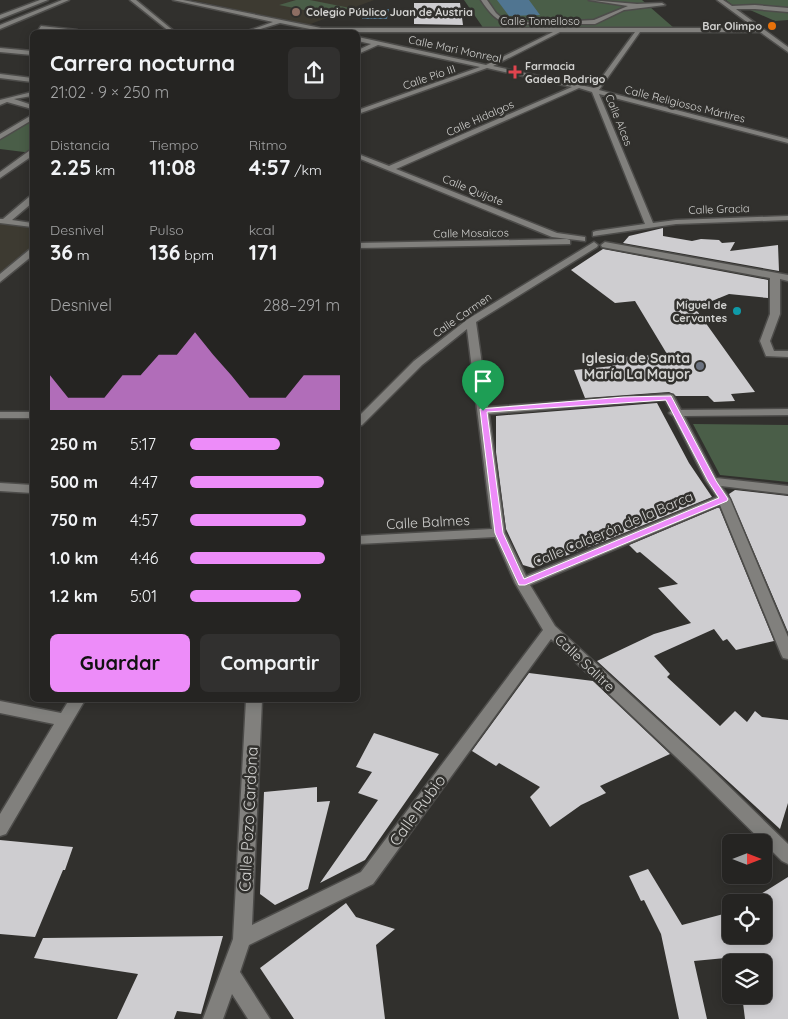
<!DOCTYPE html>
<html lang="es">
<meta charset="utf-8">
<style>
:root{--surface:#252422;--page:#31302f;--text:#f1f3f6;--muted:#a3a4a5;--line:#424140;--accent:#ed8cf9}
body{margin:0;font-family:Quicksand,sans-serif;background:var(--page);color:var(--text);height:100vh;display:flex;flex-direction:column;font-size:19px;white-space:nowrap}
*{box-sizing:border-box;margin:0}
p{font-size:16px;color:var(--muted)}
.icon{flex:none;width:28px;height:28px;fill:none;stroke:currentColor;stroke-width:2;stroke-linecap:round;stroke-linejoin:round}
.map{position:relative;flex:1;overflow:hidden}
.drawer{position:absolute;left:30px;top:30px;width:330px;height:672px;display:flex;flex-direction:column;background:var(--surface);border-radius:8px;box-shadow:0 2px 12px #0003,0 0 0 1px var(--line)}
.drawer>*{flex:none}
.needle{width:32px;rotate:90deg}
.controls{position:absolute;left:722px;top:834px;display:grid;gap:10px}
.controls a{display:grid;place-items:center;width:50px;height:50px;border-radius:8px;background:var(--surface);box-shadow:0 2px 12px #0003,0 0 0 1px var(--line);font-size:25px}
.pin{position:absolute;display:grid;place-items:center;width:42px;height:42px;color:#fff;margin:-51px -21px;border-radius:50% 50% 50% 0;rotate:-45deg;box-shadow:0 0 5px #0007}
.pin .icon{rotate:45deg}
.round{display:grid;place-items:center;flex:none;width:52px;height:52px;border-radius:8px;background:var(--page)}
.headline{display:flex;align-items:center;justify-content:space-between;height:85px;padding:0 20px}
h1{font-size:22px;font-weight:800;line-height:38px}
.figures{display:grid;grid-template-columns:repeat(3,1fr);gap:8px;height:85px;padding:5px 20px}
.figures div{display:grid;align-content:center}
.figures b{font-size:21px;font-weight:800}
.figures small{font-size:14px;font-weight:400}
.figures p{font-size:14px}
.chart{height:140px;padding:10px 20px}
.chart p{display:flex;justify-content:space-between}
.chart svg{width:100%;height:90px;margin-top:5px;fill:var(--accent);opacity:.7}
.action{display:flex;gap:10px;margin-top:auto;padding:10px 20px}
.action a{flex:1;height:58px;border-radius:8px;background:var(--accent);color:#111;font-size:20px;font-weight:800;line-height:58px;text-align:center}
.action a+a{background:var(--page);color:var(--text)}
ul{padding:0 20px;list-style:none;font-size:16px}
li{display:grid;grid-template-columns:80px 60px 1fr;align-items:center;height:38px}
li i{height:12px;border-radius:6px;background:var(--accent)}
.map>svg:first-child{display:block}
.built{fill:#3d3a31}
.green{fill:#4a5e48}
.water{fill:#507591}
.building{fill:#cecdd0}
.lines{fill:none;stroke-linecap:round;stroke-linejoin:round}
.street-casing{stroke:#4d4c4a;stroke-width:3}
.secondary-casing{stroke:#4d4c4a;stroke-width:3}
.street{fill:#81807d;fill-rule:evenodd}
.secondary{fill:#81807d;fill-rule:evenodd}
.route{fill:#ed8cf9;stroke:#fff;fill-rule:evenodd}
.education-dot{fill:#8d6e63;stroke:#31302d;stroke-width:2}
.food-dot{fill:#e8710a;stroke:#31302d;stroke-width:2}
.health-dot{fill:#e0444e;stroke:#31302d;stroke-width:2}
.culture-dot{fill:#0f9aa8;stroke:#31302d;stroke-width:2}
.worship-dot{fill:#6b7280;stroke:#31302d;stroke-width:2}
.labels{text-anchor:middle;stroke-width:5;stroke-linejoin:round;paint-order:stroke}
.far-poi-label{font-size:11px;font-weight:bold;fill:#d2d2d0;stroke:#31302d;text-anchor:start}
.far-street-label{font-size:11px;fill:#d2d2d0;stroke:#31302d}
.poi-label{font-size:14px;font-weight:bold;fill:#d2d2d0;stroke:#31302d;text-anchor:end}
.street-label{font-size:14px;fill:#d2d2d0;stroke:#31302d}
.near-street-label{font-size:16px;fill:#d2d2d0;stroke:#31302d}
</style>
<div class="map">
<svg width="788" height="1019" viewBox="0 0 788 1019">
<rect width="100%" height="100%" fill="#31302d"/>
<path class="built" d="M192,0H374L308,25Z
M0,221L32,225V252L0,279Z"/>
<path class="green" d="M296,0H310L350,8L329,15L279,5Z
M464,0H642L674,28L484,29Z
M726,0H788V20L775,21L750,10H739Z
M27,120L32,121V153L0,149V137Z
M693,424L788,425V482L720,475Z"/>
<path class="water" d="M497,0H529L540,15L509,16Z
M364,9H389L387,19H362Z"/>
<path class="building" d="M414,3H460L463,25L414,24Z
M663,228V236L692,241L701,239L719,240L722,243L735,242L730,251L778,245L779,271L623,243L629,236Z
M603,249L768,280V298L729,294L695,308L755,392L731,394L735,401L714,402L708,396H676L669,392L585,398L574,370L613,366L609,358L667,354L635,301L615,303L571,270Z
M657,403L689,463L712,497L597,544L533,568L523,565L506,529L496,452V416Z
M735,490L788,496V632L729,494Z
M719,507L774,641L736,650L727,639L723,641L714,629L654,656L670,674L667,677L720,726L735,711L747,722L755,711L762,717L788,720V803L780,829L597,661L654,634L691,623L658,588L678,584L640,552L637,553L629,545Z
M529,673L593,681L670,754L600,786L606,793L581,805L550,827L530,797L540,787L499,763L496,766L472,751Z
M374,733L439,754L365,860L320,883L378,800L358,793L372,772L356,767Z
M317,787V802L330,801L308,889L275,905L260,894L264,792Z
M0,840L73,847L65,870H63L35,937L0,934Z
M648,869L682,925L731,912V935H764V902H748L788,877V1019H745L742,995H764V962H737L736,957L694,961L707,1019H679L661,934L644,900L641,901L629,876Z
M346,903L356,917L395,929L376,945L385,1019H294L260,968Z
M223,936L201,1014L177,1011L174,1019H117L138,974L34,958L43,938Z"/>
<g class="lines">
<g class="street-casing">
<path id="street" d="M40,0H48L0,19V15Z
M130,0H136L175,32H170Z
M173,0H183L321,28H755L717,0H723L732,6L755,5L788,8V12L755,9H736L788,47V52L760,32H640L599,90L788,139V143L599,94L653,223L676,220L788,216V220L676,224L593,236V232L596,231L645,224L592,92L579,88L396,169L557,233L585,237V241L552,237L358,158V154L389,166L572,87L487,68L358,114V110L480,67L378,45L358,54V50L371,44L358,41V37L486,65L553,32H325L280,23L251,32H245L273,22ZM560,32H635L594,88L493,66Z
M481,0H487L496,13L504,20L533,23C528,25 522,24 517,24C498,24 491,15 481,0Z
M589,0L637,4L662,3L665,5L624,10L595,24H573L575,21L594,20L628,6Z
M41,26L77,30L80,32L39,29Z
M0,48L32,51V55L0,52Z
M0,74L32,78V82L0,78Z
M32,92V96L14,99L32,105V109L7,102L0,105V100Z
M32,115V120L0,139V134Z
M29,151H32V156L0,178V172Z
M29,197H32V203L12,220L32,223V227L0,223V219H3Z
M567,239L570,240V244L358,248V243Z
M594,242L598,245L597,247L476,322L488,407L669,394L673,395L681,410L788,409V415L684,416L716,478L788,486V494L721,486L730,499L788,637V659L783,658L781,654L720,505L530,585L555,626L705,763L788,844V864L782,861L693,773L551,639L373,884L249,945L240,972L270,1019H248L232,994L223,1019H203L233,939L246,700H262L252,925L361,872L543,630L515,583L495,537L358,544V536L492,529L467,329L422,365L362,425L358,426V417L414,361L468,319ZM665,400L671,411L669,413L673,416L706,481L717,497L526,576L505,533L489,414Z
M605,242L788,275V281L780,279V314L770,341L774,351H788V357L766,356L760,341L770,314V278L602,247L601,245Z
M29,250H32V256L0,282V274Z
M0,412H32V418H0Z
M0,483L32,485V493L0,491Z
M69,700H85L6,834L0,836V814L54,724L0,713V701L61,713Z"/>
</g>
<g class="secondary-casing">
<path id="secondary" d="M62,0H69L0,29V25Z"/>
</g>
<use href="#street" class="street"/>
<use href="#secondary" class="secondary"/>
</g>
<path class="route" d="M671,396L716,481L728,499L727,501L525,585H519L495,533L480,409L624,397ZM666,400L708,481L719,498L524,579L503,533L487,412Z"/>
<circle class="education-dot" cx="296" cy="12" r="5"/>
<circle class="food-dot" cx="772" cy="26" r="5"/>
<path class="health-dot" d="M512.5 64.5h5v5h5v5h-5v5h-5v-5h-5v-5h5z"/>
<circle class="culture-dot" cx="737" cy="311" r="5"/>
<circle class="worship-dot" cx="700" cy="366" r="5"/>
<g class="labels">
<g class="far-poi-label">
<text x="306" y="16">Colegio Público Juan de Austria</text>
<text x="762" y="30" text-anchor="end">Bar Olimpo</text>
<text x="525" y="70">Farmacia<tspan x="525" dy="13">Gadea Rodrigo</tspan></text>
<text x="727" y="309" text-anchor="end">Miguel de<tspan x="727" dy="13">Cervantes</tspan></text>
</g>
<g class="far-street-label">
<text x="540" y="25">Calle Tomelloso</text>
<text transform="translate(455 49) rotate(12)" y="4">Calle Mari Monreal</text>
<text transform="translate(429 77) rotate(-19)" y="4">Calle Pío III</text>
<text transform="translate(685 104) rotate(14)" y="4">Calle Religiosos Mártires</text>
<text transform="translate(480 118) rotate(-24)" y="4">Calle Hidalgos</text>
<text transform="translate(619 120) rotate(68)" y="4">Calle Alces</text>
<text transform="translate(473 190) rotate(22)" y="4">Calle Quijote</text>
<text transform="translate(719 209) rotate(-2)" y="4">Calle Gracia</text>
<text transform="translate(471 233) rotate(-1)" y="4">Calle Mosaicos</text>
<text transform="translate(462 315) rotate(-35)" y="4">Calle Carmen</text>
</g>
<g class="poi-label">
<text x="690" y="363">Iglesia de Santa<tspan x="690" dy="16">María La Mayor</tspan></text>
</g>
<g class="street-label">
<text transform="translate(428 522) rotate(-3)" y="5">Calle Balmes</text>
<text transform="translate(613 529) rotate(-23)" y="5">Calle Calderón de la Barca</text>
<text transform="translate(585 663) rotate(43)" y="5">Calle Salitre</text>
</g>
<g class="near-street-label">
<text transform="translate(417 810) rotate(-54)" y="6">Calle Rubio</text>
<text transform="translate(248 819) rotate(-87)" y="6">Calle Pozo Cardona</text>
</g>
</g>
</svg>
<div class="controls">
<a><svg class="needle" viewBox="-14 -14 28 28"><path d="M0-13l5 13h-10z" fill="#e53935"/><path d="M0 13l5-13h-10z" fill="#a3a4a5"/></svg></a>
<a><svg class="icon" aria-label="locate" viewBox="0 0 24 24"><circle cx="12" cy="12" r="6"/><path d="M12 2v4M12 18v4M2 12h4M18 12h4"/></svg></a>
<a><svg class="icon" aria-label="layers" viewBox="0 0 24 24"><path d="M12 4l9 5-9 5-9-5zM3 14l9 5 9-5"/></svg></a>
</div>
<div class="pin" style="left:483px;top:411px;background:#1e9e55"><svg class="icon" aria-label="arrive" viewBox="0 0 24 24"><path d="M6 21V4h12l-3 4 3 4H6"/></svg></div>
<section class="drawer">
<div class="headline"><div><h1>Carrera nocturna</h1><p>21:02 · 9 × 250 m</p></div><a class="round"><svg class="icon" aria-label="share" viewBox="0 0 24 24"><path d="M12 15V3M7 8l5-5 5 5M5 13v7h14v-7"/></svg></a></div>
<div class="figures">
<div><p>Distancia</p><b>2.25<small> km</small></b></div>
<div><p>Tiempo</p><b>11:08</b></div>
<div><p>Ritmo</p><b>4:57<small> /km</small></b></div>
</div>
<div class="figures">
<div><p>Desnivel</p><b>36<small> m</small></b></div>
<div><p>Pulso</p><b>136<small> bpm</small></b></div>
<div><p>kcal</p><b>171</b></div>
</div>
<div class="chart"><p><span>Desnivel</span>288–291 m</p>
<svg viewBox="0 0 160 44" preserveAspectRatio="none"><path d="M0 44V27L10 38L20 38L30 38L40 27L50 27L60 17L70 17L80 6L90 17L100 27L110 38L120 38L130 38L140 27L150 27L160 27V44z"/></svg>
</div>
<ul>
<li><b>250 m</b>5:17<i style="width:60%"></i></li>
<li><b>500 m</b>4:47<i style="width:89%"></i></li>
<li><b>750 m</b>4:57<i style="width:77%"></i></li>
<li><b>1.0 km</b>4:46<i style="width:90%"></i></li>
<li><b>1.2 km</b>5:01<i style="width:74%"></i></li>
</ul>
<div class="action"><a>Guardar</a><a>Compartir</a></div>
</section>
</div>
